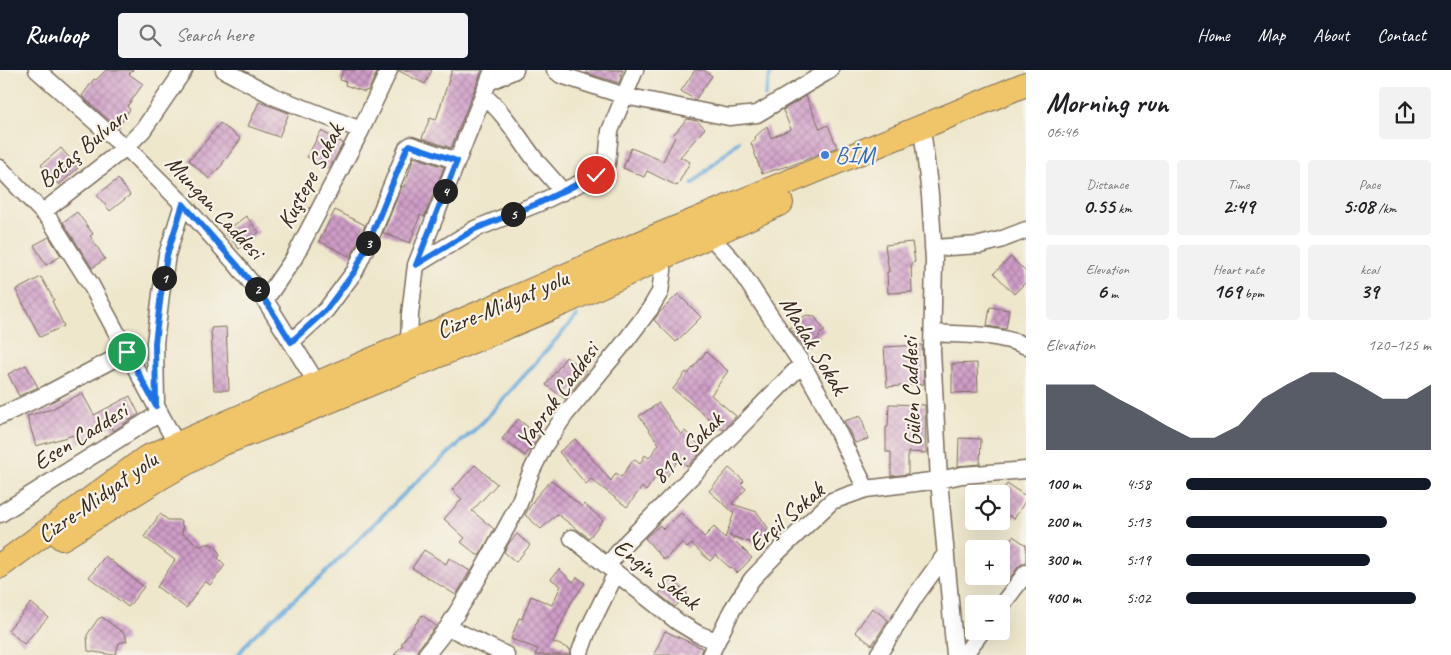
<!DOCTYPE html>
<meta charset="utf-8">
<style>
:root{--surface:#fff;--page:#f2f2f2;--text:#202124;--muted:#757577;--accent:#111827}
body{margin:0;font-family:Caveat,sans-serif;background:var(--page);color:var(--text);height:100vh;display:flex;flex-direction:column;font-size:19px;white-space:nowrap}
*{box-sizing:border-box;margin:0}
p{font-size:16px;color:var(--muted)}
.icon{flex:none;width:28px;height:28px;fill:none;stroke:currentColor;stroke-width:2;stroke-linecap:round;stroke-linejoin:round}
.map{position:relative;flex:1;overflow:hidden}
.sheet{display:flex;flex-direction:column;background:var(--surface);width:425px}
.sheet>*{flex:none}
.fabs{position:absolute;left:965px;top:415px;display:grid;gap:10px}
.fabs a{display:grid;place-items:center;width:45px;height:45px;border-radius:5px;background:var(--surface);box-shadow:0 5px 20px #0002;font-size:25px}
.pin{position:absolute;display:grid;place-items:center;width:42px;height:42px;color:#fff;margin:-21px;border:2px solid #fff;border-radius:50%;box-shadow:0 1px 5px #0007}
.km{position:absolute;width:25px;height:25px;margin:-12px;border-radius:50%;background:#222;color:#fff;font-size:14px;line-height:25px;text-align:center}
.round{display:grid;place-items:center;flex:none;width:52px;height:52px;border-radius:5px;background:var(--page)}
.head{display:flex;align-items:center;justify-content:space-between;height:85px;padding:0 20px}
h1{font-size:28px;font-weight:700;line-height:38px}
.stats{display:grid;grid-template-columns:repeat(3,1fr);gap:8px;height:85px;padding:5px 20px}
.stats div{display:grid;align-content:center;border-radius:5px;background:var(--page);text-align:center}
.stats b{font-size:21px;font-weight:700}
.stats small{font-size:14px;font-weight:400}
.stats p{font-size:14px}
.chart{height:140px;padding:10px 20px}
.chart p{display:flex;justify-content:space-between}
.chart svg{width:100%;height:90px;margin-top:5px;fill:var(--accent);opacity:.7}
ul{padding:0 20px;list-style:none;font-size:16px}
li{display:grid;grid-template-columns:80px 60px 1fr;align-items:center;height:38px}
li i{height:12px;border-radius:6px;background:var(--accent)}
header{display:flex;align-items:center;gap:30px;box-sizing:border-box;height:70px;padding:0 25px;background:var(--accent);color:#fff}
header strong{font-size:24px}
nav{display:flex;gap:28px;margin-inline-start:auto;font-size:18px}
.search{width:350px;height:45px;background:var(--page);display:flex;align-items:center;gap:12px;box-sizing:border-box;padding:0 18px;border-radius:5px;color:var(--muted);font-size:19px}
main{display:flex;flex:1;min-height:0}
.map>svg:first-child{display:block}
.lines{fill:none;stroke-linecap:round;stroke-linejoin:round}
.stream{stroke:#65a8da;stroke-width:4}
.building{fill:url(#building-cross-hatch)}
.minor-casing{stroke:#7a6c5b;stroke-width:19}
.highway-casing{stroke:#7a6c5b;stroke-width:26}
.minor{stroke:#fff;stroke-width:16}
.highway{stroke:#f0c469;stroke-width:24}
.route-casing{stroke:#fff;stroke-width:10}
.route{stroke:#1a73e8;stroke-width:6}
.shop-dot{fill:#3f7fe0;stroke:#f7f3e8;stroke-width:2}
.labels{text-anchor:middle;stroke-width:4.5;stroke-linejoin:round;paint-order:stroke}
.street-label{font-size:24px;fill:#3b2a1e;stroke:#f7f3e8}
.shop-label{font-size:24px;fill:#366cbe;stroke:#f7f3e8;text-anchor:start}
</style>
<header>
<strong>Runloop</strong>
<div class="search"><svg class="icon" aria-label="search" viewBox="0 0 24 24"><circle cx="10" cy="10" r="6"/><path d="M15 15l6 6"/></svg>Search here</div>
<nav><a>Home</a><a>Map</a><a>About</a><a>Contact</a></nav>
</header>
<main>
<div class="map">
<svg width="1026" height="585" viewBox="0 0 1026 585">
<defs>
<pattern id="building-cross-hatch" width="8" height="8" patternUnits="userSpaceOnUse" patternTransform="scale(1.25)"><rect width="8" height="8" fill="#cf9dc8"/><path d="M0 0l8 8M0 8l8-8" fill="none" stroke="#a980a2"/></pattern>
</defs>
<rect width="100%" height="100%" fill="#f7f3e8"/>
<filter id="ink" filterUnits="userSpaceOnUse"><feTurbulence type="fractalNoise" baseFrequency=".02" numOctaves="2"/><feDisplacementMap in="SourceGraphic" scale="10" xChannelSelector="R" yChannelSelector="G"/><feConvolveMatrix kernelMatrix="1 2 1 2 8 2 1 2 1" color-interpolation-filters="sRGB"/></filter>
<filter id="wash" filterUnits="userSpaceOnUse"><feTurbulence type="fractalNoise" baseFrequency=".0096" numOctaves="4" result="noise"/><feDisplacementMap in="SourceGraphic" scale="20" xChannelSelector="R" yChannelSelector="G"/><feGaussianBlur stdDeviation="1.12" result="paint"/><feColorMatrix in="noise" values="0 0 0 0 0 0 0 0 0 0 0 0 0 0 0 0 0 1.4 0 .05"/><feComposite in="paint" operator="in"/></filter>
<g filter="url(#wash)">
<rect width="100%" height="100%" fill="#eee7cc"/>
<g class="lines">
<path class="stream" d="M765,26L771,0
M692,114L739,71
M238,585L252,567L326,502L411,417L483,352L577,246"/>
</g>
<g id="blocks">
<path class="building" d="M106,0H133L129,4L143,14L127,37L130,39L118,58L82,26L94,9L96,10Z
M343,0H378L368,21L366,20L365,22L345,15L346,12L340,10Z
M399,0H432L425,14L399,1Z
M452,0H482L451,78L422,68L430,48L436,50Z
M587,0H623L619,13L586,3Z
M695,0H704L712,6L695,30L681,21Z
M806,26L820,59L828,55L837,77L787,97V96L762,104L751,73L756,70L755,67L767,56L771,68L791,59L783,40Z
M259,32L289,43L279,67L248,56Z
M687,49L697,51L705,58L680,87L690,92L677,116L647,101L644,107L623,98L631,78L663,91L675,67L673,65Z
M220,53L241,69L222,94H223L209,109L189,90L205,72Z
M321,61L343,73L329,99L307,87Z
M61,78L78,98L59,115L41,95Z
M414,87L444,97L424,147L420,145L410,173L383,163L402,116L404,117Z
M118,109L130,125L110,141L97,125Z
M335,140L365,155L351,187L319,171Z
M77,142L93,164L90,166L105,189L92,198L63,152Z
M246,146L259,162L239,179L225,162Z
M49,167L61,186L46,195L34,175Z
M912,172L915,192L911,193L912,222L888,223L887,202H889L885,175Z
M1011,187L1026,202V212L1014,224L994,203Z
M41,207L54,230L52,231L64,256L40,267L16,220Z
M678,224L701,247L676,272L654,250L659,243Z
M990,237L1009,240L1006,259L987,256Z
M807,245L814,246L825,261L818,265L820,267L804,278L790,258L799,252L797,250Z
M226,257L229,320H214L211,258Z
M922,275L924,314L887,317L884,277Z
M706,282L728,301L711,325L736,346L723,360L673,319L686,302L688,304Z
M566,287L587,302L565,329L546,315Z
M977,293L978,322L952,323V294Z
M26,295L38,317L19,326L8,304Z
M82,323L94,345L130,326L139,344L113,361L111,356L78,374L74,365L36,376L27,346L52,339Z
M659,333L681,365L685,361L704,380L687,396L679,389L665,409L658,404L646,421L642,417L627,437L591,409L586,414L559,382L575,369L611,411L616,403L621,407L634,389L640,394L645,385L649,388L659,374L639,346Z
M889,334L925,335L926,383L908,382V404L891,406V382H886V357H888Z
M861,346L868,369L855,373L844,351Z
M518,349L539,366L530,381L529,380L525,386L502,369Z
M959,368L981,369L980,394L958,396Z
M475,395L497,414L472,441L494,459L480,485H477L461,472L465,468L444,449L462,429L452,420Z
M729,398L744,411L741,414L746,419L732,434L757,442L768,458L760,476L729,465L752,488L737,503L733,498L729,497L716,485L710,491L692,474L687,478L682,473L664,490L645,468L660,455L663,459L681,443L704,467L714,457L725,468L734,443L709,421Z
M551,410L582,437L584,434L603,450L589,468L557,444L541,459L525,445L535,428Z
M1007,414L1026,426V430L1014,449L1001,441V423Z
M160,444L168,450H178L181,452L183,458L182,463L201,477L204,474H211L216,477L220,485L218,488L225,495L210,515L205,511L186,538L157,517L175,490L144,467Z
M517,464L530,475L516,492L504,482L509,473Z
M1013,466L1026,475V491L1018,497L1006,513L1001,509V482Z
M424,480L446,494L449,488L470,501L456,525L412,498Z
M105,486L144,517L128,537L89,507Z
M559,499L573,512L577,507L585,513L571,533L553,572L570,579L569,585H535L538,579L511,569L519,548L522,549L531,526L552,535L561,516L551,509Z
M672,510L687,524L675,537L659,524Z
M31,533L48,547L24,574L8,560Z
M872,538L888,550L872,575L855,562Z
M422,545L436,556L418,579L416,585H394L403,575L401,574Z
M102,547L125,564L127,571L119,573L116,583L113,585L88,581L87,565L98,549Z
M665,561L702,578L700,585H654Z"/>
</g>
</g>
<g filter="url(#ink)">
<use href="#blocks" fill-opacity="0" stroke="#7a6c5b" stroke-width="1"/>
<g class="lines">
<g class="minor-casing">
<path id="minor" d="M37,0L116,70L126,77L183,134L238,196L265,230L323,323
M224,0L275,27L361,60
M555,0L561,5L625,26L729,47L757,44L830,0
M489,12L515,0
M483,25C506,44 519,69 537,92C546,102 555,112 563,122
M922,58L930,125L934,190L932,281L939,410L955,585
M0,98L50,150L91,215L177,375L182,381
M43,142L126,77L143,60L184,0
M709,165L735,193L802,294L819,324L866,419
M933,178L980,175L1000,170L1026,160
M416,195L475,159L539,133L597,105L603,100L607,93L610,61L635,0
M265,230L294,188L361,60L389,0
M933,263C965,265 996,263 1026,276
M291,272L326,240L355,201L372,164L407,78L411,75L457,91
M409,274L410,244L416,195L493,0
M156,333L155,273L161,224L167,185L183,134
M0,346L47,324L127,282
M0,444L160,343
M572,468L678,552L698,564L716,571
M607,496L626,473L802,294
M1001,536L1026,503
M448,557L506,585
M426,585L448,557L474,515L505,460L518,436L531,402L544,376L565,345L621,277L650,239L660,222L663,201V186L661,179
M579,585L588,560L616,503
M710,585L732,540L752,509L780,480L832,431L866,419L939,410L962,405L1026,400
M878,585L916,525L945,485
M964,585L982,561"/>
</g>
<g class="highway-casing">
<path id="highway" d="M62,468L163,406L218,375L286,349L563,233L781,133
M0,496L146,388L657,166L1026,14"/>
</g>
<use href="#minor" class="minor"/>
<use href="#highway" class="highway"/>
</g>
</g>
<g class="lines" filter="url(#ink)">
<g class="route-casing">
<path id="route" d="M127,282L156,336L155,273L161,224L167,185L183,134L238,196L265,230L291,272L326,240L355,201L372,164L407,78L410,75L457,91L416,195L475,159L539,133L596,105"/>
</g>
<use href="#route" class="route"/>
</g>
<circle class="shop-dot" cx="825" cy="85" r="5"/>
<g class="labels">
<g class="street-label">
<text transform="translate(82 78) rotate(-40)" y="8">Botaş Bulvarı</text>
<text transform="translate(310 106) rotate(-62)" y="8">Kuştepe Sokak</text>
<text transform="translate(215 137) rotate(47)" y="8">Mungan Caddesi</text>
<text transform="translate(502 234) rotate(-23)" y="8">Cizre-Midyat yolu</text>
<text transform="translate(814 275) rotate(59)" y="8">Madak Sokak</text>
<text transform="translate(911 322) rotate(-92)" y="8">Gülen Caddesi</text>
<text transform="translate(557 325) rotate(-54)" y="8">Yaprak Caddesi</text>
<text transform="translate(80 366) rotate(-32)" y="8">Esen Caddesi</text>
<text transform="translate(687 378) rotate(-45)" y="8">819. Sokak</text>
<text transform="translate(97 427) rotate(-35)" y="8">Cizre-Midyat yolu</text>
<text transform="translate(786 447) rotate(-41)" y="8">Erçil Sokak</text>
<text transform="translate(657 504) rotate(37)" y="8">Engin Sokak</text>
</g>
<g class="shop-label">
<text x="835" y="93">BİM</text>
</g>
</g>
</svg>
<div class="fabs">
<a><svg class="icon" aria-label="locate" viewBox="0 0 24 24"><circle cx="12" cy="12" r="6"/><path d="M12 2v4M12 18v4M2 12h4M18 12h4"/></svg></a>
<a>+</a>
<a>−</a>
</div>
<div class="pin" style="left:127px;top:282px;background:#1e9e55"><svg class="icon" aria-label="arrive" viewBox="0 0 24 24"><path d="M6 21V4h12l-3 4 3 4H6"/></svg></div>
<div class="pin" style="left:596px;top:105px;background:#d93025"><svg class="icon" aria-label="check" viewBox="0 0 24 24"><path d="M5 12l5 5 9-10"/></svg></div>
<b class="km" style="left:164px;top:208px">1</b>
<b class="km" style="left:257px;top:219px">2</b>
<b class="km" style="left:368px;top:173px">3</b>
<b class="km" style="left:445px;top:121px">4</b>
<b class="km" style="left:513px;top:144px">5</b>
</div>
<section class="sheet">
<div class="head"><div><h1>Morning run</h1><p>06:46</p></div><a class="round"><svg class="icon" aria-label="share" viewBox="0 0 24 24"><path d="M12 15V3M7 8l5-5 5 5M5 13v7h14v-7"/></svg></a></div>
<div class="stats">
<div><p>Distance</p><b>0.55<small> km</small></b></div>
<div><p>Time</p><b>2:49</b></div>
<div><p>Pace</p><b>5:08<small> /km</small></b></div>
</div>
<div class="stats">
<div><p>Elevation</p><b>6<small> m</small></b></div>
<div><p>Heart rate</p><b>169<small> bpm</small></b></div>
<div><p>kcal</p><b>39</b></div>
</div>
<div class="chart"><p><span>Elevation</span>120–125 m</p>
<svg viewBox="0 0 160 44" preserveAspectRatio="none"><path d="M0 44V12L10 12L20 12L30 19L40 25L50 32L60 38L70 38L80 32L90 19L100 12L110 6L120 6L130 12L140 19L150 19L160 12V44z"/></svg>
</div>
<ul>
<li><b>100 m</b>4:58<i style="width:100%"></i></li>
<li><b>200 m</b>5:13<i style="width:82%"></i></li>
<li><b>300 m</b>5:19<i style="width:75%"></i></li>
<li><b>400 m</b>5:02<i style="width:94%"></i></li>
</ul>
</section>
</main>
